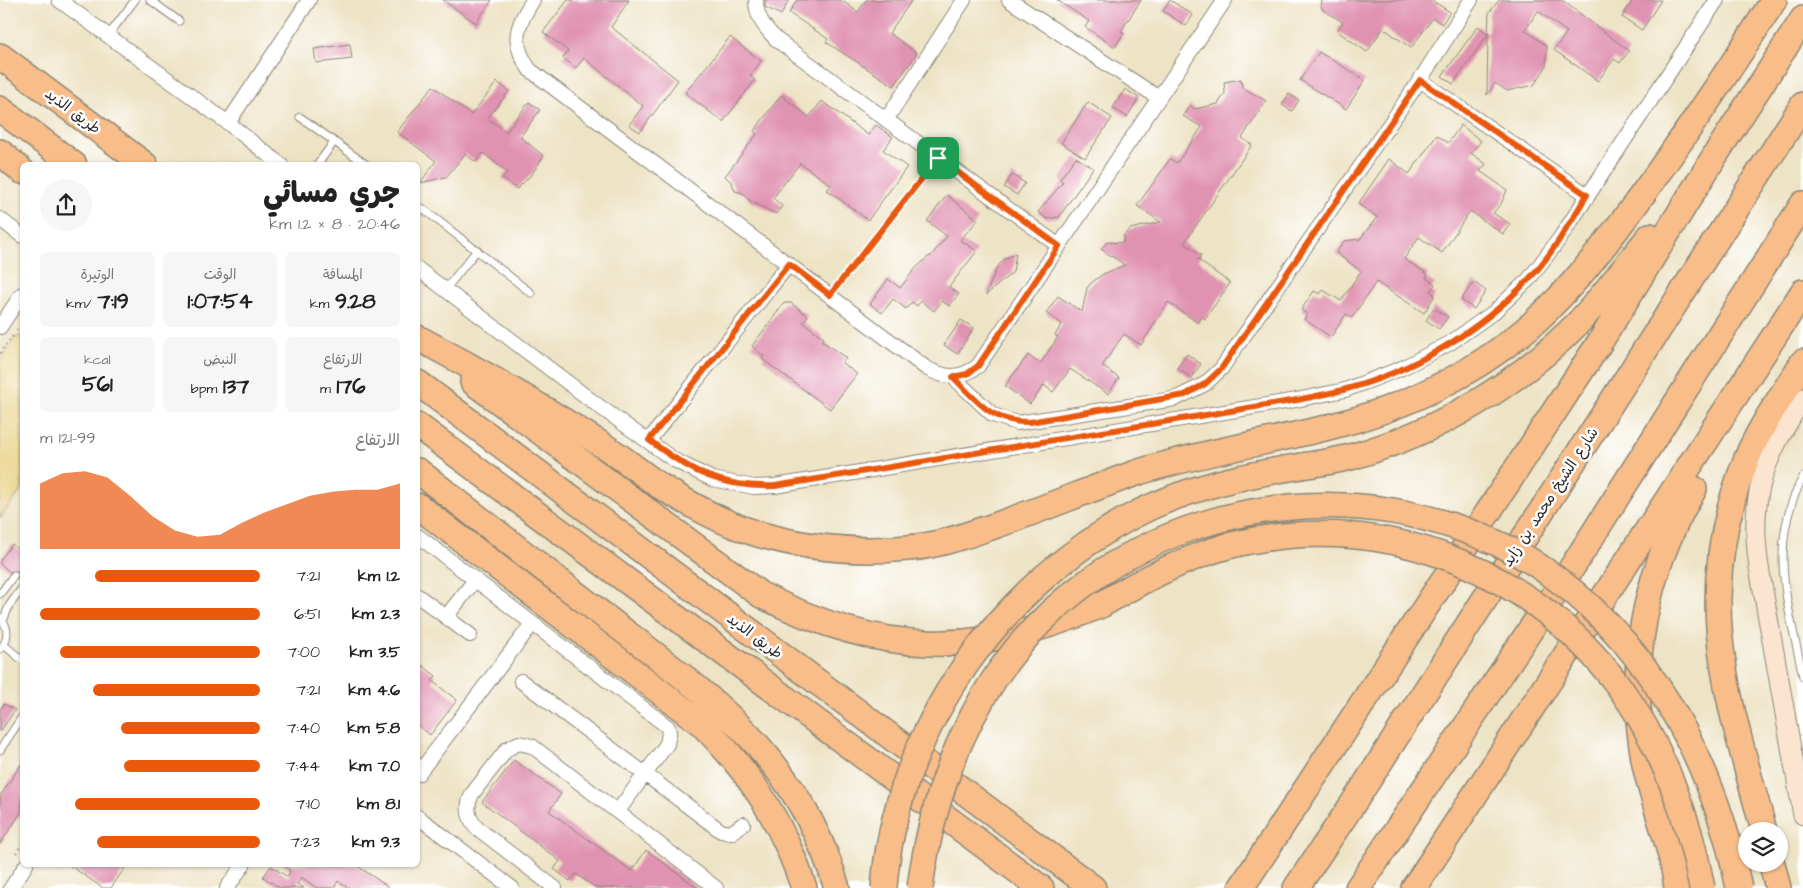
<!DOCTYPE html>
<html lang="ar">
<meta charset="utf-8">
<style>
:root{--surface:#fff;--page:#f6f6f6;--text:#222;--muted:#767676;--accent:#ea580c}
body{margin:0;font-family:"Architects Daughter","Playpen Sans Arabic",sans-serif;background:var(--page);color:var(--text);direction:rtl;height:100vh;display:flex;flex-direction:column;font-size:19px;white-space:nowrap}
*{box-sizing:border-box;margin:0}
p{font-size:16px;color:var(--muted)}
.icon{flex:none;width:28px;height:28px;fill:none;stroke:currentColor;stroke-width:2;stroke-linecap:round;stroke-linejoin:round}
.map{position:relative;flex:1;overflow:hidden;direction:ltr}
.details{position:absolute;left:20px;top:162px;width:400px;height:705px;display:flex;flex-direction:column;background:var(--surface);border-radius:8px;box-shadow:0 1px 4px #0004;direction:rtl}
.details>*{flex:none}
.buttons{position:absolute;left:1738px;top:822px;display:grid;gap:10px}
.buttons a{display:grid;place-items:center;width:50px;height:50px;border-radius:50%;background:var(--surface);box-shadow:0 1px 4px #0004;font-size:25px}
.pin{position:absolute;display:grid;place-items:center;width:42px;height:42px;color:#fff;margin:-21px;border-radius:10px;box-shadow:0 2px 8px #0006}
.round{display:grid;place-items:center;flex:none;width:52px;height:52px;border-radius:26px;background:var(--page)}
.summary{display:flex;align-items:center;justify-content:space-between;height:85px;padding:0 20px}
h1{font-size:28px;font-weight:800;line-height:38px}
.stats{display:grid;grid-template-columns:repeat(3,1fr);gap:8px;height:85px;padding:5px 20px}
.stats div{display:grid;align-content:center;border-radius:8px;background:var(--page);text-align:center}
.stats b{font-size:21px;font-weight:800}
.stats small{font-size:14px;font-weight:400}
.stats p{font-size:14px}
.chart{height:140px;padding:10px 20px}
.chart p{display:flex;justify-content:space-between}
.chart svg{width:100%;height:90px;margin-top:5px;fill:var(--accent);opacity:.7}
ul{padding:0 20px;list-style:none;font-size:16px}
li{display:grid;grid-template-columns:80px 60px 1fr;align-items:center;height:38px}
li i{height:12px;border-radius:6px;background:var(--accent)}
.map>svg:first-child{display:block}
.sand{fill:#eeda9e;stroke:#8c8264}
.building{fill:#e092b1}
.lines{fill:none;stroke-linecap:round;stroke-linejoin:round}
.lane-casing{stroke:#8c8778;stroke-width:9}
.street-casing{stroke:#8c8778;stroke-width:16}
.secondary-casing{stroke:#8c8778;stroke-width:21}
.highway-casing{stroke:#8c8778;stroke-width:28}
.path{stroke:#8c8778;stroke-width:2.5;stroke-dasharray:1 4;stroke-linecap:butt}
.lane{stroke:#fff;stroke-width:7}
.street{stroke:#fff;stroke-width:14}
.secondary{stroke:#fce5d0;stroke-width:19}
.highway{stroke:#f8bd89;stroke-width:25}
.highway-bridge-casing{stroke:#8c8778;stroke-width:28;stroke-linecap:butt}
.highway-bridge{stroke:#f8bd89;stroke-width:25}
.route-casing{stroke:#fff;stroke-width:10}
.route{stroke:#ea580c;stroke-width:6}
.labels{text-anchor:middle;stroke-width:5;stroke-linejoin:round;paint-order:stroke}
.street-label{font-size:15px;fill:#2b2b2b;stroke:#fff}
</style>
<div class="map">
<svg width="1803" height="888" viewBox="0 0 1803 888">
<rect width="100%" height="100%" fill="#fff"/>
<filter id="ink" filterUnits="userSpaceOnUse"><feTurbulence type="fractalNoise" baseFrequency=".02" numOctaves="2"/><feDisplacementMap in="SourceGraphic" scale="10" xChannelSelector="R" yChannelSelector="G"/><feConvolveMatrix kernelMatrix="1 2 1 2 8 2 1 2 1" color-interpolation-filters="sRGB"/></filter>
<filter id="wash" filterUnits="userSpaceOnUse"><feTurbulence type="fractalNoise" baseFrequency=".0096" numOctaves="4" result="noise"/><feDisplacementMap in="SourceGraphic" scale="20" xChannelSelector="R" yChannelSelector="G"/><feGaussianBlur stdDeviation="1.12" result="paint"/><feColorMatrix in="noise" values="0 0 0 0 0 0 0 0 0 0 0 0 0 0 0 0 0 1.4 0 .05"/><feComposite in="paint" operator="in"/></filter>
<g filter="url(#wash)">
<rect width="100%" height="100%" fill="#ede3c5"/>
<path class="sand" d="M22,336V489L0,518V361L15,338Z"/>
<g id="blocks">
<path class="building" d="M443,0H492L476,23Z
M568,0H629L611,27L678,80L640,132L629,125L643,106L584,58L576,68L563,58L568,51L543,32Z
M765,0H789L781,15L765,7Z
M797,0H841L858,12L866,0H912L889,33L917,53L894,86L826,42L828,39L789,13Z
M1057,0H1141L1121,31L1124,33L1115,47L1085,27L1089,21Z
M1170,0L1193,15L1186,26L1163,11Z
M1322,0H1431L1450,12L1442,24L1433,18L1411,48L1383,28L1367,52L1337,31L1343,22L1323,10L1321,7Z
M1499,0H1562L1629,51L1620,63L1614,59L1598,81L1554,50L1567,32L1538,11L1525,30L1547,46L1546,67L1534,85L1507,91L1495,83L1487,95L1488,34L1453,84L1442,76L1478,26L1488,34L1489,13Z
M1633,0H1661L1642,30L1622,17Z
M730,37L761,61L750,76L755,80L723,122L685,93Z
M350,44L352,59L316,63L314,49Z
M1319,52L1365,80L1346,109L1300,80Z
M1241,79L1242,87L1266,101L1242,138L1252,145L1184,243L1201,255L1198,260L1230,283L1205,319L1202,317L1198,323L1168,302L1141,345L1124,334L1102,366L1119,378L1108,394L1070,369L1053,392L1044,385L1030,404L1005,386L1028,355L1040,364L1058,337L1055,335L1062,324L1046,313L1058,296L1082,312L1087,288L1091,283L1103,274L1125,265L1101,249L1107,242L1123,243L1124,235L1130,229L1161,222L1137,206L1170,159L1177,163L1202,127L1183,116L1190,105L1195,109L1218,104L1225,93L1224,82Z
M497,82L509,91L488,118L506,132L529,102L540,110L520,137L544,156L531,175L517,189L502,178L507,172L483,153L476,162L465,154L446,177L420,183L436,161L397,132L433,86L471,115Z
M1125,89L1139,98L1127,117L1113,108Z
M1289,94L1299,100L1292,111L1282,105Z
M781,95L809,117L822,101L868,135L876,125L893,137L883,150L907,167L868,220L827,190L831,185L800,163L773,198L782,206L776,214L750,201L743,193L735,191L732,183L725,176L757,134L754,131Z
M1088,102L1112,118L1085,158L1061,143Z
M1461,125L1481,141L1471,153L1486,164L1480,171L1507,190L1501,204L1493,213L1510,224L1503,234L1470,211L1442,253L1419,237L1404,259L1428,274L1426,278L1435,284L1430,291L1435,295L1424,313L1376,282L1352,318L1346,314L1331,337L1304,319L1307,314L1301,310L1314,291L1320,294L1323,290L1341,301L1361,271L1336,253L1344,241L1360,239L1377,217L1358,204L1389,159L1409,174L1437,135L1448,143Z
M1076,157L1093,168L1059,217L1047,219L1038,212L1063,182L1060,179Z
M1012,175L1025,183L1017,195L1004,187Z
M947,195L978,220L960,240L977,251L949,287L959,294L949,306L942,301L934,311L921,301L917,306L912,302L906,309L893,299L882,313L870,304L888,279L900,288L915,269L929,256L930,257L947,236L927,221Z
M1016,253L1013,272L986,295L996,269L1004,259Z
M1474,282L1486,291L1474,309L1461,300Z
M784,303H791L808,316L803,322L824,338L822,341L846,358L842,363L857,374L830,409L762,359L764,356L752,346Z
M1434,308L1448,317L1439,329L1426,320Z
M961,320L974,328L957,354L944,345Z
M1187,354L1201,364L1191,378L1177,368Z
M12,544L22,553V582L18,579V571L10,572L0,564V560Z
M418,662L436,676L432,681L457,700L430,735L418,725Z
M4,704L15,710L0,732V710Z
M514,760L561,794L549,811L632,871L646,850L698,888H596L576,874L570,881L554,869L560,861L482,802Z
M22,763V811L0,844V796Z
M69,865H127L111,888H103Z
M282,865H356L390,888H348L338,881L334,888H317L301,877L297,884L304,888H280L263,877L271,866L288,877L290,870Z"/>
</g>
</g>
<g filter="url(#ink)">
<use href="#blocks" fill-opacity="0" stroke="#8c8778" stroke-width="1"/>
<g class="lines">
<g class="lane-casing">
<path id="lane" d="M150,0L179,21
M107,37L135,0
M300,117L367,165
M317,165L334,142
M422,208L531,293
M445,290L477,250
M1803,477C1766,547 1789,605 1803,677
M0,594L14,575
M3,621L9,606L22,588
M4,645L22,660
M0,649C9,640 9,628 1,618
M0,750L22,717"/>
</g>
<g class="street-casing">
<path id="street" d="M59,0L228,123L281,165
M533,0C516,27 510,42 530,70L926,368C946,379 960,379 978,366L1225,0
M756,0C756,18 765,28 777,40L1059,246
M1009,0L1159,98
M1420,80L1587,195
M886,120L964,0
M228,123L309,0
M0,219L22,236
M418,269L596,404L674,460L712,479L754,487L775,486L1291,401L1345,390L1402,368L1450,343L1494,312L1529,279L1560,238L1717,0
M0,327L22,294
M953,377L993,415L1017,423L1175,399L1205,384L1221,369L1420,80L1471,0
M649,440L789,264
M418,536L668,727L669,733L667,744L618,811
M418,596L470,635
M446,617L475,580
M521,681L721,831L731,833L743,824
M418,774L532,624
M418,817L512,888
M11,888L26,865
M227,888L243,865
M555,888L477,828C467,817 466,807 472,794L507,749L519,743L532,746L716,888"/>
</g>
<g class="secondary-casing">
<path id="secondary" d="M1803,398C1763,461 1747,497 1760,573L1803,815"/>
</g>
<g class="highway-casing">
<path id="highway" d="M0,56L145,165
M0,109L74,165
M0,152L22,171
M418,338C482,372 546,409 607,448C626,460 642,474 660,486C689,504 722,523 755,533C804,548 857,553 908,548C937,546 967,535 994,526C1043,509 1090,489 1139,472C1202,452 1266,443 1329,427C1402,409 1474,375 1531,325C1572,289 1604,246 1637,202C1685,136 1730,69 1774,0
M473,382L761,595C882,656 976,659 1101,605
M418,383L1093,888
M418,426L1041,888
M1302,466C1319,463 1337,461 1354,456C1437,432 1516,386 1577,324C1603,297 1626,265 1650,236
M418,471C479,519 541,567 603,615C708,696 797,753 837,888
M418,506L702,724C751,774 782,821 804,888
M1764,831C1729,700 1692,602 1743,468C1757,430 1782,396 1803,362
M1772,864L1778,888
M1241,888L1600,342L1716,154L1803,19
M1296,888L1356,799L1803,105
M1358,888L1571,569L1803,204
M1414,888L1803,292
M1677,888C1672,844 1652,803 1644,759C1627,665 1645,570 1694,489"/>
</g>
<path class="path" d="M838,284L930,169
M17,330L22,323
M0,353L13,336
M16,853L22,844"/>
<use href="#lane" class="lane"/>
<use href="#street" class="street"/>
<use href="#secondary" class="secondary"/>
<use href="#highway" class="highway"/>
<g class="highway-bridge-casing">
<path id="highway-bridge" d="M1101,605C1140,581 1180,560 1224,547C1371,507 1527,563 1618,685C1661,743 1689,817 1702,888
M884,888C895,730 1002,581 1142,511C1193,486 1247,475 1302,466
M920,888C930,812 954,739 997,675C1097,528 1290,470 1456,527C1483,536 1510,548 1534,563C1647,636 1713,759 1739,888"/>
</g>
<use href="#highway-bridge" class="highway-bridge"/>
</g>
</g>
<g class="lines" filter="url(#ink)">
<g class="route-casing">
<path id="route" d="M1420,80L1587,195C1569,224 1552,255 1528,280C1480,331 1412,372 1343,390C1326,394 1309,398 1291,401L775,486C721,488 691,472 649,440L789,264L830,295L938,158L1059,246L978,366L967,374L953,377C978,402 992,423 1030,422L1185,395L1205,384L1221,369Z"/>
</g>
<use href="#route" class="route"/>
</g>
<g class="labels">
<g class="street-label">
<text transform="translate(73 111) rotate(37)" y="5">طريق الذيد</text>
<text transform="translate(1550 497) rotate(-57)" y="5">شارع الشيخ محمد بن زايد</text>
<text transform="translate(755 636) rotate(37)" y="5">طريق الذيد</text>
</g>
</g>
</svg>
<div class="buttons">
<a><svg class="icon" aria-label="layers" viewBox="0 0 24 24"><path d="M12 4l9 5-9 5-9-5zM3 14l9 5 9-5"/></svg></a>
</div>
<div class="pin" style="left:938px;top:158px;background:#1e9e55"><svg class="icon" aria-label="arrive" viewBox="0 0 24 24"><path d="M6 21V4h12l-3 4 3 4H6"/></svg></div>
<section class="details">
<div class="summary"><div><h1>جري مسائي</h1><p>20:46 · 8 × 1.2 km</p></div><a class="round"><svg class="icon" aria-label="share" viewBox="0 0 24 24"><path d="M12 15V3M7 8l5-5 5 5M5 13v7h14v-7"/></svg></a></div>
<div class="stats">
<div><p>المسافة</p><b>9.28<small> km</small></b></div>
<div><p>الوقت</p><b>1:07:54</b></div>
<div><p>الوتيرة</p><b>7:19<small> /km</small></b></div>
</div>
<div class="stats">
<div><p>الارتفاع</p><b>176<small> m</small></b></div>
<div><p>النبض</p><b>137<small> bpm</small></b></div>
<div><p>kcal</p><b>561</b></div>
</div>
<div class="chart"><p><span>الارتفاع</span>99–121 m</p>
<svg viewBox="0 0 160 44" preserveAspectRatio="none"><path d="M0 44V12L10 7L20 6L30 9L40 18L50 28L60 35L70 38L80 37L90 31L100 26L110 22L120 18L130 16L140 15L150 15L160 12V44z"/></svg>
</div>
<ul>
<li><b>1.2 km</b>7:21<i style="width:75%"></i></li>
<li><b>2.3 km</b>6:51<i style="width:100%"></i></li>
<li><b>3.5 km</b>7:00<i style="width:91%"></i></li>
<li><b>4.6 km</b>7:21<i style="width:76%"></i></li>
<li><b>5.8 km</b>7:40<i style="width:63%"></i></li>
<li><b>7.0 km</b>7:44<i style="width:62%"></i></li>
<li><b>8.1 km</b>7:10<i style="width:84%"></i></li>
<li><b>9.3 km</b>7:23<i style="width:74%"></i></li>
</ul>
</section>
</div>
